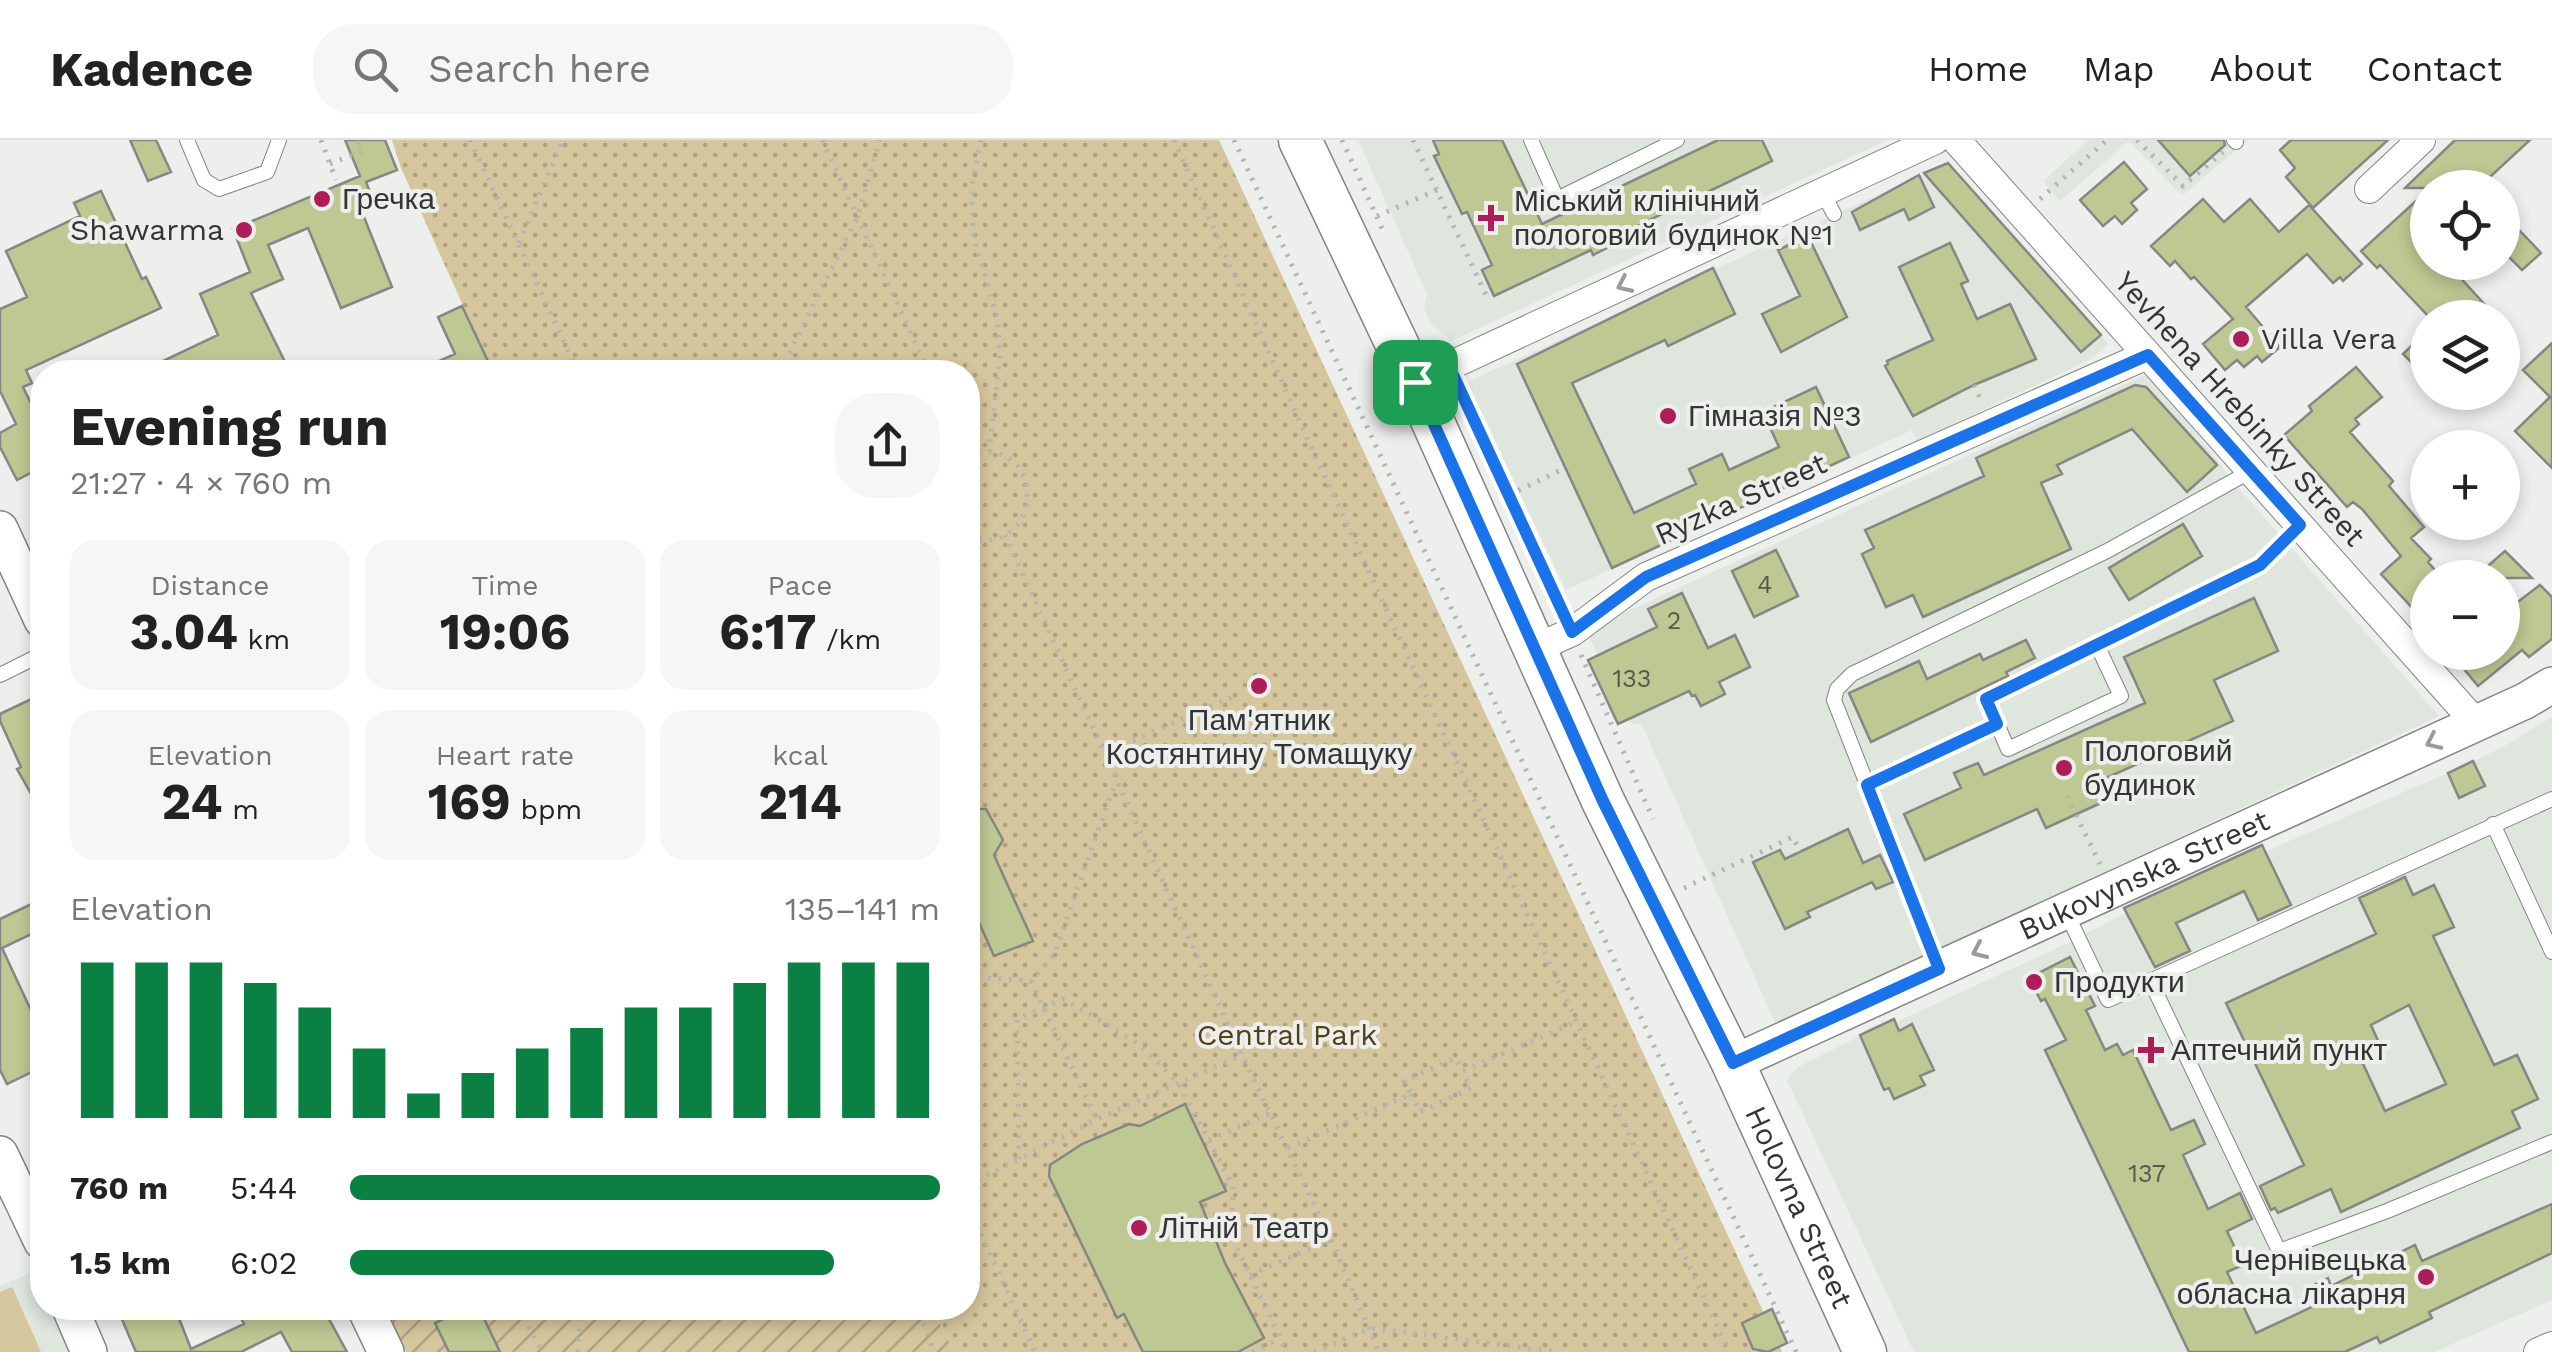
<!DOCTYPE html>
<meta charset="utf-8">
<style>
:root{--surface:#fff;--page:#f6f6f6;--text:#222;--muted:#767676;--line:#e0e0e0;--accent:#0b8043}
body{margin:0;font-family:"Work Sans",sans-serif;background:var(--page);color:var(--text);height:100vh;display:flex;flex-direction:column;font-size:38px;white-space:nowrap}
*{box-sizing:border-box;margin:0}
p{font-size:32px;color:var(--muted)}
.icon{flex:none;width:55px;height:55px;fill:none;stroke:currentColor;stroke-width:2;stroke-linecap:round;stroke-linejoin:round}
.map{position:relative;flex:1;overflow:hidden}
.panel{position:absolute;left:30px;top:220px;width:950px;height:960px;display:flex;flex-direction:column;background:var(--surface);border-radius:40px;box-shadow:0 5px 15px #0003}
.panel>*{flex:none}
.controls{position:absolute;left:2410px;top:30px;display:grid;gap:20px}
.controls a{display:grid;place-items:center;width:110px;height:110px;border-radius:50%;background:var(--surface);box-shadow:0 5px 15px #0003;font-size:50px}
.pin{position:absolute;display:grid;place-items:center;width:85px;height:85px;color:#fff;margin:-42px;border-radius:20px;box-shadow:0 5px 15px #0006}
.round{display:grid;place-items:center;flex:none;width:105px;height:105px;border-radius:40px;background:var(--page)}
.headline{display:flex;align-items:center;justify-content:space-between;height:170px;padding:0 40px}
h1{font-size:55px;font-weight:700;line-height:75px}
.metrics{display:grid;grid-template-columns:repeat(3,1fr);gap:15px;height:170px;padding:10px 40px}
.metrics div{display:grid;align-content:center;border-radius:25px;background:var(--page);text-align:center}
.metrics b{font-size:50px;font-weight:700}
.metrics small{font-size:28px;font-weight:400}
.metrics p{font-size:28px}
.chart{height:280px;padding:20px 40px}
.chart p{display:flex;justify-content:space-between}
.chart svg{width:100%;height:180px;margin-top:10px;stroke:var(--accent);stroke-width:6}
ul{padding:0 40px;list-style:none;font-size:32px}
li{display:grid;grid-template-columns:160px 120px 1fr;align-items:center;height:75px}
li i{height:25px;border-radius:12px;background:var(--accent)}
header{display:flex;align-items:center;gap:60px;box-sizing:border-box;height:140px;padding:0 50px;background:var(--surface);border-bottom:2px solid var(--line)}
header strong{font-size:48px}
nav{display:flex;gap:55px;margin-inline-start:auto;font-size:35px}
.search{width:700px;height:90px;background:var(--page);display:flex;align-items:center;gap:25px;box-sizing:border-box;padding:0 35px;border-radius:40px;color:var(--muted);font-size:38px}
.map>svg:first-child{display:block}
.built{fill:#dee6de}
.grass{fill:#d6c69d}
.park{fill:url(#park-dots)}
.garden{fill:url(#garden-furrows)}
.building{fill:#bdc893;stroke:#868784;stroke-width:2.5;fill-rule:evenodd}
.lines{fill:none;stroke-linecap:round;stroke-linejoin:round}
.service-casing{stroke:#838583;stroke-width:16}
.minor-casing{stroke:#838583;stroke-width:30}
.tertiary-casing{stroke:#838583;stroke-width:38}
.primary-casing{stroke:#838583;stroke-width:45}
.path{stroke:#b3b5b3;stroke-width:5;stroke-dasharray:2.5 8;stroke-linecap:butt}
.service{stroke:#fff;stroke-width:14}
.minor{stroke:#fff;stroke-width:28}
.tertiary{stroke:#fff;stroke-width:35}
.primary{stroke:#fff;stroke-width:42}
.oneway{stroke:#999a99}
.route-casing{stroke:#fff;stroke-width:20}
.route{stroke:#1a73e8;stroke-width:12}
.poi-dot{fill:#ad1e59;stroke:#edefed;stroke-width:4}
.labels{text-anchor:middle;stroke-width:8;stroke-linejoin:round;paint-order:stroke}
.number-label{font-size:25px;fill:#56594b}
.poi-label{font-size:30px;fill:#333433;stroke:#edefed;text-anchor:start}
.street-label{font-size:30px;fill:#333433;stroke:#edefed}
.park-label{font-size:30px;fill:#504118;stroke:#edefed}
</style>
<header>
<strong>Kadence</strong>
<div class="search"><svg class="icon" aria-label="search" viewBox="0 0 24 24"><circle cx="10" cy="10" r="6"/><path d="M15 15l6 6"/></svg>Search here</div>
<nav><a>Home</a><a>Map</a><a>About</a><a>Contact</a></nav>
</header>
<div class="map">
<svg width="2552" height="1212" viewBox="0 0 2552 1212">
<defs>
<pattern id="park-dots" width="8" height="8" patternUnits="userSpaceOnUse" patternTransform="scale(2.5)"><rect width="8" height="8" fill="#d6c69d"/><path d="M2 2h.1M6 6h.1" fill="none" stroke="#aea281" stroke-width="1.8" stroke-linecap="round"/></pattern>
<pattern id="garden-furrows" width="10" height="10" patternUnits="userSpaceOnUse" patternTransform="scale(2.5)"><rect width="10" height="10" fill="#d6c69d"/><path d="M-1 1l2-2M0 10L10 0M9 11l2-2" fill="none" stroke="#aea281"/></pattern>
</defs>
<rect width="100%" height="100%" fill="#edefed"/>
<path class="built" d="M1358,0H1888L1451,201L1429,181L1424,168L1427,154Z
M2088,0H2248L2182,56L2129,1L2060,61L2043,41Z
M1948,23L2109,204L2091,219L1917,301L1912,290L1566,450L1467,242Z
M2149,233L2242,352L2439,576L1776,885L1642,585L1629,583L1586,490Z
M2552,577V1160L2434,1212H1914L1787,940L1798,927L1894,879L1896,882L2066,804L2126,773L2124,768L2157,752L2160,758L2187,745L2184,739L2204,730L2207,737L2231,720L2262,705L2266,711L2448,633L2503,607Z
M42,1128V1168H68L87,1212H0V1146Z"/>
<path class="grass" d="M12,1147L41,1212H0V1152Z"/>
<path class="park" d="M392,0H1219L1782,1212H954L932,1168H968V232H493L401,28Z"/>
<path class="garden" d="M385,1168H932L954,1212H406Z"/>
<path class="building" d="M130,0H156L171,32L148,41Z
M345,0H385L397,30L366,42L374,62L360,67L392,147L341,168L308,88L268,105L283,139L251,153L290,232H140L218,195L200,154L250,132L233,89L360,36Z
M1433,0H1502L1542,84L1718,0H1762L1772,21L1608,100L1611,106L1593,115L1591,110L1494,156L1482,130L1492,125L1467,72L1462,74L1434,16L1439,14Z
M2158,0H2224L2225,5L2190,36Z
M2291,0H2388L2313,68L2286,37L2295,28L2280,10Z
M2455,0H2530L2478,48H2405Z
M2124,22L2147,49L2131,63L2137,70L2122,84L2115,76L2103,86L2080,60Z
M1948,23L2101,195L2081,212L1924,33Z
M1919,35L1934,67L1909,80L1904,69L1860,90L1852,72Z
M2428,50V122H2446L2497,178H2430L2380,125L2377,128L2361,111Z
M101,51L142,139L146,137L161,168L26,230L32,243L23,247L42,286V327L17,340L0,307V293L16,284L0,251V169L27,157L6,111L80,76L74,63Z
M2203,59L2224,82L2250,59L2279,92L2309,65L2362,124L2343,141L2340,137L2333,143L2307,114L2246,167L2280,207L2262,222L2257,216L2244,227L2237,220L2225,230L2203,204L2233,179L2194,137L2191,139L2175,121L2170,126L2151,106Z
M2502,72L2541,113L2522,130L2502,110Z
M1808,96L1847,177L1781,212L1762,174L1800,156L1778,110Z
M1950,103L1968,141L1961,144L1977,179L2010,164L2036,219L1974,245L1913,276L1885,226L1888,224L1887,221L1933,200L1899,127Z
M1713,128L1735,174L1668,206L1665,200L1572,243L1634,373L1696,344L1689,329L1722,314L1729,330L1779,307L1763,272L1816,247L1849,317L1612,428L1517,224Z
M462,166L493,232H415L455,214L438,177Z
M2428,190V239L2403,214Z
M2552,203V328L2515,291L2550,257L2523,230Z
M2356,227L2382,257L2355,279L2359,284L2350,292L2393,341L2389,346L2424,387L2411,398L2431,419L2428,422L2442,438H2428V485L2381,434L2401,416L2362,369L2353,362L2347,367L2284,295L2312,271L2309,266Z
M2135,245L2146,247L2217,325L2187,352L2132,289L2057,325L2062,334L2041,343L2071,409L1923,477L1913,455L1886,467L1862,414L1874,408L1865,390L1984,336L1976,318Z
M2183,384L2202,416L2129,460L2109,428Z
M1776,410L1798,456L1754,477L1732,431Z
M2505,411L2532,438H2474Z
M2540,445L2552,457V499L2529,517L2522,510L2478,546L2450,512H2502V474Z
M1682,453L1708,508L1735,495L1750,527L1719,542L1725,554L1701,566L1695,555L1692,556L1689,551L1618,584L1588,520L1657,487L1648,469Z
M2254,458L2278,511L2214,540L2233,581L2095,643L2103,662L2046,688L2037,669L1925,720L1904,674L1961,648L1954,633L1978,623L1984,635L2145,563L2124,517Z
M2026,500L2035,518L2006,532L2008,536L1871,602L1849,553L1919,521L1927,539L1980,514L1983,520Z
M42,554V673L17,629L21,627L0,581V574Z
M2473,621L2485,646L2459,658L2448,633Z
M968,669H986L1003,700L994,715L1033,801L994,816L968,758Z
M1848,689L1863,723L1880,715L1893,742L1876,749L1872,742L1807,772L1810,777L1785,789L1753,722L1780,710L1785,719Z
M2262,705L2291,765L2258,780L2244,751L2176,783L2190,811L2155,827L2124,768Z
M2405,737L2413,755L2434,745L2454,787L2433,796L2494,925L2517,915L2538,959L2512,971L2520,988L2341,1072L2331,1049L2278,1073L2275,1068L2271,1070L2260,1046L2304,1025L2226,863L2376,794L2359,758ZM2409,865L2446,944L2385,971L2358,913L2379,903L2371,885Z
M42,759V789L2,808L42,894V927L7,944L0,930V779Z
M2070,817L2095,866L2086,870L2105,910L2117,904L2123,915L2133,910L2171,990L2194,980L2205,1004L2183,1015L2208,1069L2240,1053L2252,1079L2227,1091L2243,1125L2227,1132L2256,1193L2314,1166L2304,1150L2328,1138L2331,1146L2415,1105L2422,1121L2552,1064V1113L2429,1172L2432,1178L2380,1203L2377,1197L2345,1212H2189L2045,910L2066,900L2045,859L2041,861L2029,838Z
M1894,879L1899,891L1912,884L1934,930L1920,936L1925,945L1894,959L1889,948L1884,950L1860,895Z
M1185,964L1226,1051L1200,1062L1225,1123L1264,1198L1238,1212H1143L1124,1174L1117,1178L1049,1036L1050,1025L1082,1004L1129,984L1140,986Z
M117,1168H175L191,1209L244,1184L236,1168H323L347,1212H292L281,1192L241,1212H136Z
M467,1168H479L500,1212H449L435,1183Z
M1772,1169L1787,1203L1768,1212L1753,1209L1742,1183Z"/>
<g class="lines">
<g class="service-casing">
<path id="service" d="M187,0L204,40L219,49L267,32L279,0
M1531,0L1557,59L1677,0
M2234,0L2236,2
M1823,53L1834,74
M2097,505L2121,556L2008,609L1986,559L2260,425L2300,385
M0,535L42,514
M1867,645L1997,585
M2493,684L2552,812
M2066,772L2108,860L2552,659
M1939,828L1834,560L1837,549L1852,534L2107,411L2251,331
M2150,840L2279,1111L2387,1071L2552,1002"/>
</g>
<g class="minor-casing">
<path id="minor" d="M1956,0L2475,582
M2369,49L2421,0
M1415,242L1935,0
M1536,508L1572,492L1646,437L2147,215
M2538,1212L2552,1206"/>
</g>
<g class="tertiary-casing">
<g id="tertiary">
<path d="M0,389L42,480"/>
<path id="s1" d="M1733,923L2525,561L2552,545"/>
<path d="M0,1014L42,1102"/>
<path d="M70,1168L89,1212"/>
<path d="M365,1168L386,1212"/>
</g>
</g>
<g class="primary-casing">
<g id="primary">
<path id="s2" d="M1300,0L1415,242L1603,661L1733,923L1865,1212"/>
</g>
</g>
<path class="path" d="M321,0L336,40
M470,0L578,232
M822,0L929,232
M981,0L972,44L973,95L998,181L1000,219L989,311
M1174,0L1303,289L1729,1212
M1234,0L1796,1212
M1342,0L1384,93
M1413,0L1486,155
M2137,0L2183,46L2223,12
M330,24L362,11L359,3L365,0
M2040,59L2107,0
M1377,76L1437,50
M519,103L563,0
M780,232L857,78L880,0
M1974,245L1981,260
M1458,247L1561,468
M968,314C1050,294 1044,420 968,397
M1509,355L1565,328
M1005,395L1242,915L1331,1099L1379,1212
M1581,515L1653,679
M1104,613L1237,555
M2067,656L2100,724
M1684,748L1793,697L1800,712
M968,832L989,838L1031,841L1054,815L1115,643
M1031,841L1096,978
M1411,954L1420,972L1471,948L1463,932
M1209,1000L1272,972
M1288,1008L1411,954L1404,941L1455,918L1463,931L1574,883
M1019,1019L1017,879L1064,859L1139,904L1179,944L1233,1046L1231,1095L1287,1212
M968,1045L1097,979L1242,915
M968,1065L1035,1212
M1250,1135L1329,1100
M519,1168L542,1212
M911,1168L920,1174L934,1212
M578,1212L581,1168
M1252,1212L1279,1199
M1314,1212L1371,1188L1556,1212"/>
<use href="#service" class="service"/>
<use href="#minor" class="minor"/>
<use href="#tertiary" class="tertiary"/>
<use href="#primary" class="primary"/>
</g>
<defs><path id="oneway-chevron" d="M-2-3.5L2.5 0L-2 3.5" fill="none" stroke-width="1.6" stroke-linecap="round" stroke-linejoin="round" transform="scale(2.5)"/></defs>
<g class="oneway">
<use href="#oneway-chevron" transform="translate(1624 145) rotate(155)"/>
<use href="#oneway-chevron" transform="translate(2433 602) rotate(155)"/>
<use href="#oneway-chevron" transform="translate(1979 811) rotate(156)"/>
</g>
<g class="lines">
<g class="route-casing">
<path id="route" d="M2148,215L2300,385L2260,425L1986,559L1997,584L1867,645L1939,829L1733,923L1603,661L1415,242L1449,226L1572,492L1646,437Z"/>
</g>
<use href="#route" class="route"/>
</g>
<g class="poi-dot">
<circle cx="322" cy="59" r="10"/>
<path d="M1486 63h10v10h10v10h-10v10h-10v-10h-10v-10h10z"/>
<circle cx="244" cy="90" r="10"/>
<circle cx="2241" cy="199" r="10"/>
<circle cx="1668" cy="276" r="10"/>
<circle cx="1259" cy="546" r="10"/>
<circle cx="2064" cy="628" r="10"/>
<circle cx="2034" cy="842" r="10"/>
<path d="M2146 895h10v10h10v10h-10v10h-10v-10h-10v-10h10z"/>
<circle cx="1139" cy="1088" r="10"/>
<circle cx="2426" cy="1137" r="10"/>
</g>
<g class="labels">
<g class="number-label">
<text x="1765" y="453">4</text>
<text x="1674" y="489">2</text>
<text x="1632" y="547">133</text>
<text x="2147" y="1042">137</text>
</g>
<g class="poi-label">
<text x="342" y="69">Гречка</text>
<text x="1514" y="71">Міський клінічний<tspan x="1514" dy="34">пологовий будинок №1</tspan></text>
<text x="224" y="100" text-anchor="end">Shawarma</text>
<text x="2261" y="209">Villa Vera</text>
<text x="1688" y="286">Гімназія №3</text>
<text x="1259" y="590" text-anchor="middle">Пам'ятник<tspan x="1259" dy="34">Костянтину Томащуку</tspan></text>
<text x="2084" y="621">Пологовий<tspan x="2084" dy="34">будинок</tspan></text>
<text x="2054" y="852">Продукти</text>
<text x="2171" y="920">Аптечний пункт</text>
<text x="1159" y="1098">Літній Театр</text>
<text x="2406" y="1130" text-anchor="end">Чернівецька<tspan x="2406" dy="34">обласна лікарня</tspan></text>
</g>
<g class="street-label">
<text transform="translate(2240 269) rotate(48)" y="10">Yevhena Hrebinky Street</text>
<text transform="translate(1741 359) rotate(-24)" y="10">Ryzka Street</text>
<text dy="10" stroke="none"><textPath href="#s1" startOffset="452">Bukovynska Street</textPath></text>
<text dy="10" stroke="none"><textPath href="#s2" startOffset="1178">Holovna Street</textPath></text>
</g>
<g class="park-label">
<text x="1287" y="905">Central Park</text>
</g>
</g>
</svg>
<div class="controls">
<a><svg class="icon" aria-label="locate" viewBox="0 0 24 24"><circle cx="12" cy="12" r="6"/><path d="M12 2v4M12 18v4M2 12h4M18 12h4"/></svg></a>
<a><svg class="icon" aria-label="layers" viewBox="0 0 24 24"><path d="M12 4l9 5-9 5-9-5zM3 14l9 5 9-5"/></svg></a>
<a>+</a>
<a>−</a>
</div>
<div class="pin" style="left:1415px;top:242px;background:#1e9e55"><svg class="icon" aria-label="arrive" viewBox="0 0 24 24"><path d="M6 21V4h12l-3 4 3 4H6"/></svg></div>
<section class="panel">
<div class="headline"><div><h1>Evening run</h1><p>21:27 · 4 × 760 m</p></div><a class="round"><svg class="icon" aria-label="share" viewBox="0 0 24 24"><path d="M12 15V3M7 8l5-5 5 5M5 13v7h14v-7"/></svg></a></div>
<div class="metrics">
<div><p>Distance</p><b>3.04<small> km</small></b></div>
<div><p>Time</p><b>19:06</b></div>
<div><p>Pace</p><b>6:17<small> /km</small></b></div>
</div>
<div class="metrics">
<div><p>Elevation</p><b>24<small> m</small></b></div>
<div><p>Heart rate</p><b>169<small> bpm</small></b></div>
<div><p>kcal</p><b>214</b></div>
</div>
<div class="chart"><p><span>Elevation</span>135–141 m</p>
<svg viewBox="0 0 160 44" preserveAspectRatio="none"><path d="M5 44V6M15 44V6M25 44V6M35 44V11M45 44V17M55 44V27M65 44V38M75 44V33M85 44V27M95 44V22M105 44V17M115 44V17M125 44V11M135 44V6M145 44V6M155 44V6"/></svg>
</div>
<ul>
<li><b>760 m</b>5:44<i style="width:100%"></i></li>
<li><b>1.5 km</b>6:02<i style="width:82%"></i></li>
</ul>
</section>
</div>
